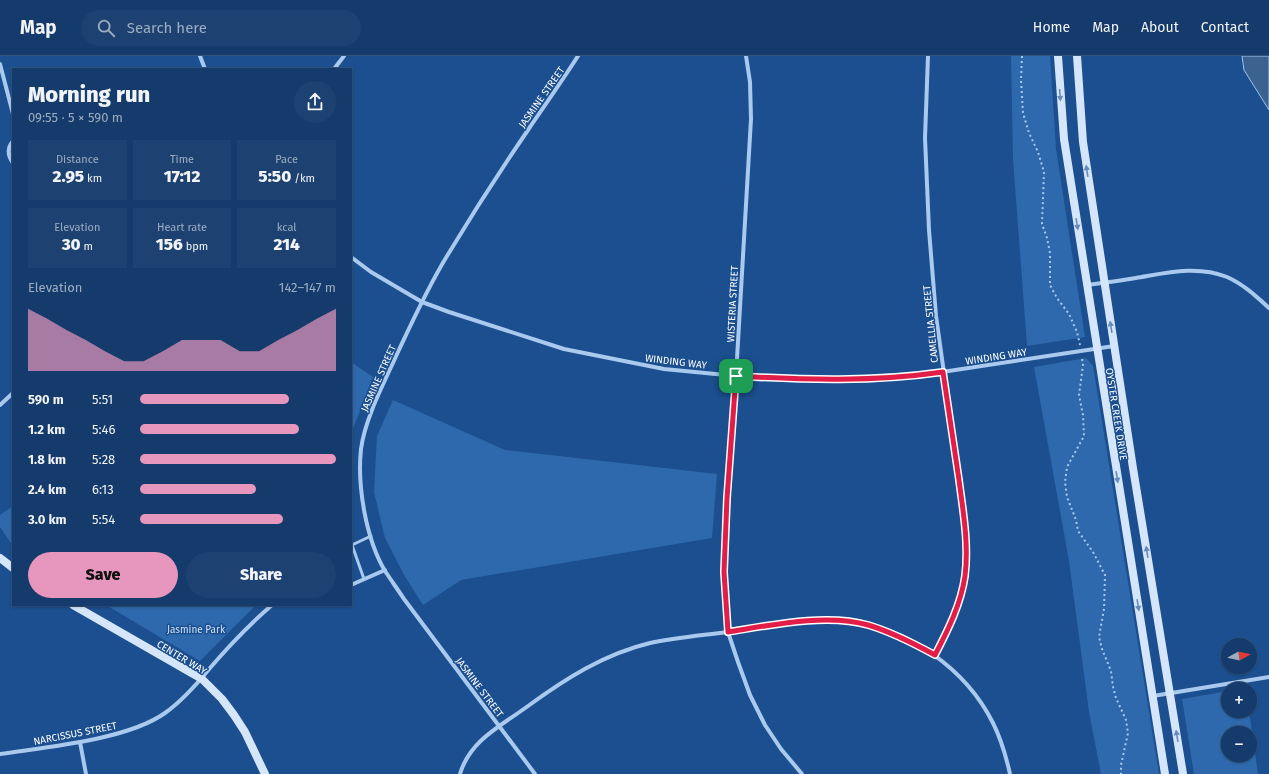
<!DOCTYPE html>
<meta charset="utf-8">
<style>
:root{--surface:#143b6b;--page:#1d4271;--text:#f1f3f6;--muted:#9dadc1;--line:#33557e;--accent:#e797bd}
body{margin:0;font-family:"Fira Sans",sans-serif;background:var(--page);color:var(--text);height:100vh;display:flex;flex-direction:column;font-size:15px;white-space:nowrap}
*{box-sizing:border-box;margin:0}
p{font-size:13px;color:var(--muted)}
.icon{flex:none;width:22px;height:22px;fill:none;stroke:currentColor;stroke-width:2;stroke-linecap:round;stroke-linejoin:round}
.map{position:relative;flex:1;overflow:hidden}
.drawer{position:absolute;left:12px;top:12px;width:340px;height:538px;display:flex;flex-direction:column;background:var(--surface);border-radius:0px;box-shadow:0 1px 3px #0004,0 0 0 1px var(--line)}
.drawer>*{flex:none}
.needle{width:26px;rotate:82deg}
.buttons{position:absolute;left:1221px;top:582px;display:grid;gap:8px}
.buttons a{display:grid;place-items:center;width:36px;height:36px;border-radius:50%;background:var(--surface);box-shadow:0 1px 3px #0004,0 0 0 1px var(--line);font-size:20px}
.pin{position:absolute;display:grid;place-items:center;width:34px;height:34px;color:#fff;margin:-17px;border-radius:8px;box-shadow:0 2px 6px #0006}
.round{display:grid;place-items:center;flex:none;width:42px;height:42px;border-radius:21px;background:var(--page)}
.overview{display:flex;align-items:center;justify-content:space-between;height:68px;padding:0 16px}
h1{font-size:22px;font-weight:800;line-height:30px}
.stats{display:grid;grid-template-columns:repeat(3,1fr);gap:6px;height:68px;padding:4px 16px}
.stats div{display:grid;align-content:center;border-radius:0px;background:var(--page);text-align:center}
.stats b{font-size:17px;font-weight:800}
.stats small{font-size:11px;font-weight:400}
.stats p{font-size:11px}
.chart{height:112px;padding:8px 16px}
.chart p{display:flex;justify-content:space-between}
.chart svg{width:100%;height:72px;margin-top:4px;fill:var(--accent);opacity:.7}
.action{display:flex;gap:8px;margin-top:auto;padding:8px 16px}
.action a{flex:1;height:46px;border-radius:24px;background:var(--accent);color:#111;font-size:16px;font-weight:800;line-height:46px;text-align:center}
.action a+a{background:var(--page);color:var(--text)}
ul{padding:0 16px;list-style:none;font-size:13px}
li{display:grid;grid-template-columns:64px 48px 1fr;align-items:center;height:30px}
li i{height:10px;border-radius:5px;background:var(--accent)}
header{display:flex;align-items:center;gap:24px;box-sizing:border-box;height:56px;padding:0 20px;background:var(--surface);border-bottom:1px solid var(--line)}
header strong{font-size:19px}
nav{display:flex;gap:22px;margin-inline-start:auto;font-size:14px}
.search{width:280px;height:36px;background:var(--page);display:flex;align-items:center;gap:10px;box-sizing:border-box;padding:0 14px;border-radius:22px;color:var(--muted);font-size:15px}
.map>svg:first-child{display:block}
.green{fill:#2e69ad;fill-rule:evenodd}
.water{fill:#3c6290;stroke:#9cc4f0}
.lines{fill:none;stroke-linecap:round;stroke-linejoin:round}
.path{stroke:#a9c9ee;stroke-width:2;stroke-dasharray:2 3;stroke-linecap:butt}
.lane{stroke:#a9c9ee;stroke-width:3}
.street{stroke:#a9c9ee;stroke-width:4}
.secondary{stroke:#d6e6fa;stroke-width:8}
.oneway{fill:#668bba}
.route-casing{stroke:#fff;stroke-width:8}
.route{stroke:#e11d48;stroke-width:5}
.labels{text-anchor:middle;stroke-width:3;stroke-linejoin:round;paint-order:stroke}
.street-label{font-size:10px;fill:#fff;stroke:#1b4f8f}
.park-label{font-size:10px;fill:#cfe3fa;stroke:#1b4f8f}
</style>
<header>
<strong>Map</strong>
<div class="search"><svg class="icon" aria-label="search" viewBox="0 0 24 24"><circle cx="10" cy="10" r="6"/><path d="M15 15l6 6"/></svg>Search here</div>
<nav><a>Home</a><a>Map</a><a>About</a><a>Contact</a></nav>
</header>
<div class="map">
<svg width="1269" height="718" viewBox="0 0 1269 718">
<rect width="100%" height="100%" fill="#1b4f8f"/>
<path class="green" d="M1011,0H1050L1056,93L1085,281L1027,290L1013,103Z
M1086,302L1093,310L1159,718H1101L1089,656L1069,505L1034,311Z
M351,306L373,321L352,375L351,385Z
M393,344L505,394L717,418L712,482L461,524L423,549L404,519L385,482L374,436L377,380Z
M13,450V490L0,471V459Z
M106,549H256L200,605Z
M1228,635V655H1249L1258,718H1194L1182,643ZM1228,677H1250V699H1228Z"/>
<path class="water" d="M1242,0H1269V54L1244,14Z"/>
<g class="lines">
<path class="path" d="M1022,0L1021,24L1023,57L1029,77L1038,96L1044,116L1042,168L1047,182L1050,197V229L1057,242L1069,258L1077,276L1080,289
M1082,303L1083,309L1079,339L1083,359L1084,380L1067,411L1065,426L1067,441L1076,464L1078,475L1093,496L1105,519L1104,553L1099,581L1102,593L1111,615L1113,631L1116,642L1126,664L1128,677L1121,709V718"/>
<path class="lane" d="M364,523L352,489L371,480"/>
<path class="street" d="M200,0L205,13
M746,0L750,26L751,63L736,320L727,442L724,516L725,544L728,576L738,606L750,639L765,669L781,693L802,718
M928,0L925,82L929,174L936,260L963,453L967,494L965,521L957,552L950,570L935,599
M0,8L13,58
M334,13L344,0
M13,85C7,92 8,100 13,107
M351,201L371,216L422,246L449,256L564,293L664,313L736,320L801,324H854L909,321L1114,290
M1087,229C1103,227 1119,225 1136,222C1166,217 1197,209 1227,221C1243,228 1256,240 1269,252
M0,349L13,337
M351,529L385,514
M1153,640L1269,621
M80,686L86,718
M0,698C46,691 127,684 165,657C182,645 197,628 210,612C228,591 250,568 272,549
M460,718C470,684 501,670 528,650C565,623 604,598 650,587C678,581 707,579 734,575C771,569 811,560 849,565C908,572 966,613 993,667C1001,683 1006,700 1010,718
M535,718L404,543C398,534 391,524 385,515C366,483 357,430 361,393C365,362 385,325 398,296C413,264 428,231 447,200C473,157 500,115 528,74C545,49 562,25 578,0"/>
<path class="secondary" d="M1058,0L1064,83L1165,718
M1077,0L1083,86L1133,412L1183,718
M0,502L13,512
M73,549L202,623L222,643L234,659L245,676L265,718"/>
</g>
<defs><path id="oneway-solid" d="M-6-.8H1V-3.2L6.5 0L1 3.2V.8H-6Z"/></defs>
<g class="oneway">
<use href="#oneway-solid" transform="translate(1060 39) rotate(86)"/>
<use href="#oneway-solid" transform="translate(1087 115) rotate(-99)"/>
<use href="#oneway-solid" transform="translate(1077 168) rotate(81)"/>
<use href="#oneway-solid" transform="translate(1111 271) rotate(-99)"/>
<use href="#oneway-solid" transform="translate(1117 421) rotate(81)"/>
<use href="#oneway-solid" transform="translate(1147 496) rotate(-99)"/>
<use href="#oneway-solid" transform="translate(1138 549) rotate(81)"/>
<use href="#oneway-solid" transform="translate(1177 680) rotate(-99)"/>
</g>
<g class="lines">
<g class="route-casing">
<path id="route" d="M943,316C948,352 954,388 959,424C963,455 969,488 965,520C961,548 948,574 935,599C913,587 892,576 868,569C827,557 771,569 728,576L724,516L727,442L736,320C807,324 873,326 943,316Z"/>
</g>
<use href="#route" class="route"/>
</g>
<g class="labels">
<g class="street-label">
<text transform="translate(541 41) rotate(-55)" y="4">JASMINE STREET</text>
<text transform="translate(732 248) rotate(-87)" y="4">WISTERIA STREET</text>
<text transform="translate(930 268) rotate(-96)" y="4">CAMELLIA STREET</text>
<text transform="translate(996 300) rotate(-9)" y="4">WINDING WAY</text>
<text transform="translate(676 305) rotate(7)" y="4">WINDING WAY</text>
<text transform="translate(378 322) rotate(-66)" y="4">JASMINE STREET</text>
<text transform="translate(1117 358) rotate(81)" y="4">OYSTER CREEK DRIVE</text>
<text transform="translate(182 601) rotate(31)" y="4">CENTER WAY</text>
<text transform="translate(480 631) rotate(53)" y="4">JASMINE STREET</text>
<text transform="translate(75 677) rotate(-11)" y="4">NARCISSUS STREET</text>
</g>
<g class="park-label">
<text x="196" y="577">Jasmine Park</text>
</g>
</g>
</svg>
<div class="buttons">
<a><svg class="needle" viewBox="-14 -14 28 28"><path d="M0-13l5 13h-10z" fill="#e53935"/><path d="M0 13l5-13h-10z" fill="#9dadc1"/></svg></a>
<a>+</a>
<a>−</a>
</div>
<div class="pin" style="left:736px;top:320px;background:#1e9e55"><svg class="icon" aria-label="arrive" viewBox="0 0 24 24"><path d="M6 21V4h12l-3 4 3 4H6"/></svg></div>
<section class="drawer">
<div class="overview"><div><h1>Morning run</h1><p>09:55 · 5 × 590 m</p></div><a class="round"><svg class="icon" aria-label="share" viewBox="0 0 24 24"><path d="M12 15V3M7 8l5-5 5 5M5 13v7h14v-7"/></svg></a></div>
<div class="stats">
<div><p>Distance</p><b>2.95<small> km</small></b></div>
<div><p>Time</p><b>17:12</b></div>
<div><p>Pace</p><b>5:50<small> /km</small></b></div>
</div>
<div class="stats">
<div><p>Elevation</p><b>30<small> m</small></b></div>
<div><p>Heart rate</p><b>156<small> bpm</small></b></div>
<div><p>kcal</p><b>214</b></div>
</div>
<div class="chart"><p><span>Elevation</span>142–147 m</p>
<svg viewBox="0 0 160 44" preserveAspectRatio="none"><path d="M0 44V6L10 12L20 19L30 25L40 32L50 38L60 38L70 32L80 25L90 25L100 25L110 32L120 32L130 25L140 19L150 12L160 6V44z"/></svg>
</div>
<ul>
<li><b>590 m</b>5:51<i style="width:76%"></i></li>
<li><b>1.2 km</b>5:46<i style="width:81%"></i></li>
<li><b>1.8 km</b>5:28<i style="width:100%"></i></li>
<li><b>2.4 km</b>6:13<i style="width:59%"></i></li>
<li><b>3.0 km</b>5:54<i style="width:73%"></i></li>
</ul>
<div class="action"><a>Save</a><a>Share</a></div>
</section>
</div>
